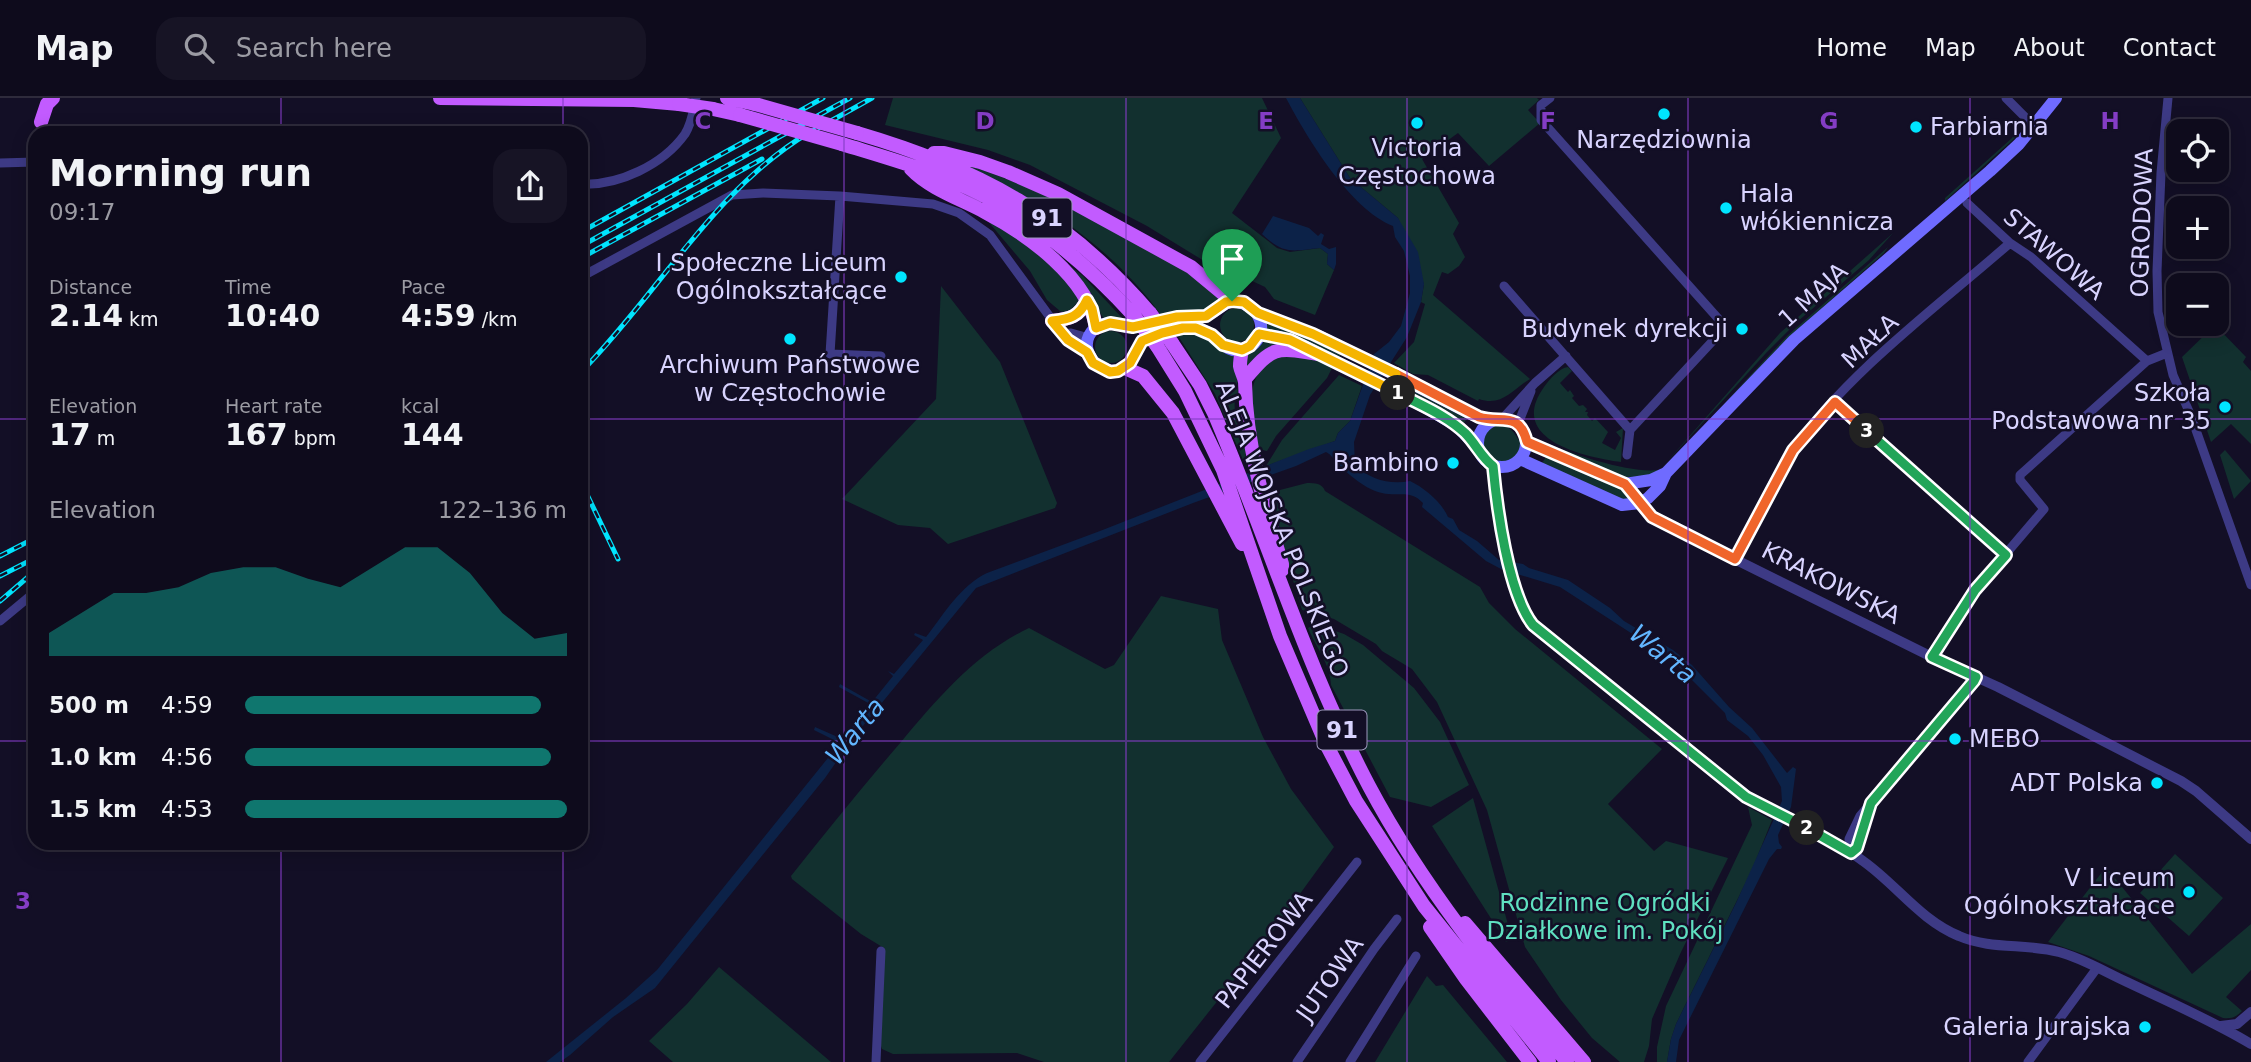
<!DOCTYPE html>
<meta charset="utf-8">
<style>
:root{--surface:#0e0b1c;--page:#171425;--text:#f1f3f6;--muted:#9b9ba3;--line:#2e2b3b;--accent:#0f766e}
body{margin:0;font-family:"DejaVu Sans",sans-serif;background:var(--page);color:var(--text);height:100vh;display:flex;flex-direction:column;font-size:26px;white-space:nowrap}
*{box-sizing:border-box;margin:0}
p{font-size:23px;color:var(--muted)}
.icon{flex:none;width:38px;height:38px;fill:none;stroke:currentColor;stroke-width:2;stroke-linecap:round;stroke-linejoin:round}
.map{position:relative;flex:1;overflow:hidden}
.drawer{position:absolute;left:28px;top:28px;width:560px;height:724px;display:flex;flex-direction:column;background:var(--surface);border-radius:21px;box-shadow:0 4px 18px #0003,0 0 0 2px var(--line)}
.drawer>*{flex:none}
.buttons{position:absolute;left:2166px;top:21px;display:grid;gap:14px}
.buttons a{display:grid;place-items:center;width:63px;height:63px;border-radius:14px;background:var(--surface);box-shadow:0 4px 18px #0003,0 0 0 2px var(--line);font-size:35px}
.pin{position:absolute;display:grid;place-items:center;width:60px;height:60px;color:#fff;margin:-72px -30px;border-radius:50% 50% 50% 0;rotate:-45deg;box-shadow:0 0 7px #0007}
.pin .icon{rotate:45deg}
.km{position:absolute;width:35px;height:35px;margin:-18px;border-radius:50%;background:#222;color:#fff;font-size:19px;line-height:35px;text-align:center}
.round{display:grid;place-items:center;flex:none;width:74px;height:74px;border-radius:21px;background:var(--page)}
.summary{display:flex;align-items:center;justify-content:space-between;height:119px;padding:0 21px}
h1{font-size:38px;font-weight:600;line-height:52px}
.stats{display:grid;grid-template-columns:repeat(3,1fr);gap:10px;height:119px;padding:7px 21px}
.stats div{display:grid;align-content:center}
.stats b{font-size:30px;font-weight:600}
.stats small{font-size:19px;font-weight:400}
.stats p{font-size:19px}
.chart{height:196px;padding:14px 21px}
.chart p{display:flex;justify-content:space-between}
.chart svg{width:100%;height:126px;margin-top:7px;fill:var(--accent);opacity:.7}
ul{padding:0 21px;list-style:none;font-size:23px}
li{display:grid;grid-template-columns:112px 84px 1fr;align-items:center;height:52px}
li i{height:18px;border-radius:9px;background:var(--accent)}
header{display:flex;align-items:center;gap:42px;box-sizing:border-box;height:98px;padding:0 35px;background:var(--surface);border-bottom:2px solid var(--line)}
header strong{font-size:33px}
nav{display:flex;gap:38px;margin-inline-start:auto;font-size:24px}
.search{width:490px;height:63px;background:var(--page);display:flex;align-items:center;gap:18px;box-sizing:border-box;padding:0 24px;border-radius:21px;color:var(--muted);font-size:26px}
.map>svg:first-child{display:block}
.green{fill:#12302f}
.water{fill:#0c2248}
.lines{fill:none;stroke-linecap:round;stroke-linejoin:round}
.minor{stroke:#3d3a85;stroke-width:9}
.tertiary{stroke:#3d3a85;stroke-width:10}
.secondary{stroke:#6f6bff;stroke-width:12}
.primary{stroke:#c25bff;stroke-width:14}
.rail-casing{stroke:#00e5ff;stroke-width:5}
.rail{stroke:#130f26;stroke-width:2.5;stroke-dasharray:8;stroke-linecap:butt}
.primary-bridge{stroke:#c25bff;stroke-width:14}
.split-1-casing{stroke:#fff;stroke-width:14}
.split-2-casing{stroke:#fff;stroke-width:14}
.split-3-casing{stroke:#fff;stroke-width:14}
.split-4-casing{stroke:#fff;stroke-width:14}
.split-5-casing{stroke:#fff;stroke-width:14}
.split-1{stroke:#f5b400;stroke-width:9}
.split-2{stroke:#22a559;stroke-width:9}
.split-3{stroke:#22a559;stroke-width:9}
.split-4{stroke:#f0652b;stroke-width:9}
.split-5{stroke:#f5b400;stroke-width:9}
.grid{fill:none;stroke:#843dc5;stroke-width:2;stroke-opacity:0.55}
.poi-dot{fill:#00e5ff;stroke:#130f26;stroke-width:2.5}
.labels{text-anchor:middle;stroke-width:5;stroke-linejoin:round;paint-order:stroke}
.shield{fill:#130f26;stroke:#9e99be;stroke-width:2}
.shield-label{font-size:23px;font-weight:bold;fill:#d9d4ff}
.poi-label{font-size:24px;fill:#d9d4ff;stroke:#130f26;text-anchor:end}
.street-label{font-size:24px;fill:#d9d4ff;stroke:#130f26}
.park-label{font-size:24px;fill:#5fe0c0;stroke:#130f26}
.water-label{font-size:26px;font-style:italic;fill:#62b6ff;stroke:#130f26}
.grid-label{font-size:23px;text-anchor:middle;font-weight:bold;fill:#843dc5;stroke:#130f26;stroke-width:5;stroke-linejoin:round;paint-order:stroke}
</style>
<header>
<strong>Map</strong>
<div class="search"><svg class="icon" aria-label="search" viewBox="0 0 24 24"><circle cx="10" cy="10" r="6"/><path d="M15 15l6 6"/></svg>Search here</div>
<nav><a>Home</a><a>Map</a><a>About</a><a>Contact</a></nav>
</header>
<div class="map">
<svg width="2251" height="964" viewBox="0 0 2251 964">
<rect width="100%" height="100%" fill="#130f26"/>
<path class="green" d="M893,0H1262L1281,40L1232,115L1277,150L1290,154L1320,150L1328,156L1327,166L1334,172L1315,217L1274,201L1265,189L1250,182L1227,177L1147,128L1030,67L988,52L885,27Z
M1300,0H1537L1539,2L1528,12L1540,25L1489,68L1458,35L1422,61L1459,125L1453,136L1465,159L1459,168L1448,176L1442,174L1433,197L1530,281C1512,292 1502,309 1479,301L1478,303L1428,277L1413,276L1394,265L1414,244L1425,206L1421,204L1424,186L1398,120L1350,80Z
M2018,25L2019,32L2015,40L1945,103V100L2012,40Z
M955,63C1035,88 1113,127 1183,172C1197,181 1208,194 1222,202L1209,212L1161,217C1110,146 1033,97 955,63Z
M986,121L1009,133L1046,160L1079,198L1080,206L1070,216L1060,213L1047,202L1030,173Z
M1893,135L1869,162L1797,224L1767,254L1665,366L1780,235Z
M1888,149L1884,155L1790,238L1719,311L1787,238Z
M1062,162L1083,178L1124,222L1117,220L1104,221L1095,206Z
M941,188L1000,264L1057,405L1055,410L948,446L930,430L898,427L842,401L936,301Z
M1220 227a17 17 0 1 1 34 0a17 17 0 1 1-34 0Z
M1266,226L1290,232L1342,255L1338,261L1266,233Z
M2215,227L2246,259L2243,264L2251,273V346L2231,326L2211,344L2182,259Z
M1095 249a16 16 0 1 1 32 0a16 16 0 1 1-32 0Z
M1198,235L1235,256L1238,296C1230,308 1238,319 1242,330C1245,339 1245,351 1246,361L1243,362L1215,296L1177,236Z
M1269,241L1285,244L1249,268L1244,269L1249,253Z
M1284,257L1318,262L1332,270L1327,280L1276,338L1267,353L1258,351C1254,326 1243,289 1264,268C1269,263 1277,260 1284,257Z
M1568,269L1572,273L1560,285L1568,294L1570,292L1574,298L1572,300L1579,308L1583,307L1587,311L1585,314H1588L1587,317L1592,323L1595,320L1608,334L1602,345L1615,352L1621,340L1616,334L1623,330L1621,364C1585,359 1506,342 1544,289C1549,282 1559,270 1568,269Z
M1339,277L1362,288L1350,323L1338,335L1335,343L1266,368L1282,342Z
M1393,281L1468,319L1464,325L1391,287Z
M1495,327C1510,326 1514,334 1521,346C1519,386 1456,348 1495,327Z
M1551,347C1575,357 1638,378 1663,371C1653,379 1633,381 1621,379L1550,349Z
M2225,352L2251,383L2234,401L2220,357Z
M1546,359L1622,390L1634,402H1619L1542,365Z
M1307,385C1315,385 1322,385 1325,393L1480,489L1489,505L1515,531L1662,651L1608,706L1654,753L1666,743L1728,760L1681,854L1652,921L1649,948L1644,964H1620L1592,940L1561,902L1525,849L1487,712L1437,604L1412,571L1382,553L1376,546L1334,521L1302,512L1289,469L1274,406L1280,392Z
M1161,498L1218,511L1222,542L1263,639L1291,691L1334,749L1273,833L1169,964H1044L1017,955L893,956L882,951L880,945L884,850L861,836L792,781L791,778C827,733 863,688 901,644C938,600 976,555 1029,530L1105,571L1114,567Z
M1315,526L1344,536L1363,547L1414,590L1440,624L1469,687L1431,709L1390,699L1331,587C1330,565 1316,550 1308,530Z
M1473,700L1512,841L1506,844L1432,728Z
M1748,709L1772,722L1752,772L1676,926L1671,941L1667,964H1657V949L1666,908L1752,727Z
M2175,756L2223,800L2189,838L2140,795Z
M2106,769L2192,876L2251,826V872L2226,899L2242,913C2236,919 2232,921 2223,920L2089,858L2048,844Z
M719,869L831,964H673L649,943L687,906Z
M1427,878L1436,888L1443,887L1507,964H1375Z"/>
<path class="water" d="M1286,0H1300L1350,80L1398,120L1418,154L1424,186L1421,204L1407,239L1370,297L1354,344L1355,367C1370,382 1391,387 1410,383C1425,390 1442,405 1448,419L1453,421L1459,432L1477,443L1499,462L1523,466L1529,470L1568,482L1610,510L1624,523L1673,552L1692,567L1729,609L1752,630L1787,675L1793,669L1796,671L1791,709L1778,737L1779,745L1782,749L1781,751H1777L1769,761L1679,942L1676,964H1667L1671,941L1676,926L1736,805L1782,703L1781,689L1763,657L1748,638L1727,622L1725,615L1671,561L1560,489L1501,471L1486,463L1422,409L1423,405C1410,391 1399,399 1382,395C1366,392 1348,376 1337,365C1332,360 1332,357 1326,354L1296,368L1193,405L976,490L853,640L825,680L655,890L613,919L570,957L560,964H546L626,900L657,872L840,645L814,632L815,629L840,640L850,632L870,606L839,589L840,586L872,604L893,578L888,573L894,576L923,542L914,537L915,535L926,539C944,516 960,488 987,475L1100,433L1309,351L1335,343L1338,335L1350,323L1374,256L1389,244L1401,228L1410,195V178L1404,153L1395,139L1393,128C1350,111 1307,40 1286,0Z
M1273,118L1309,130L1318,138L1321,135L1324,137L1321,146L1329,151L1336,149V166L1334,172L1327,166L1328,156L1320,150C1292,153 1284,157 1262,136Z"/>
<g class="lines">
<path class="minor" d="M1550,0L1541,7V22L1723,226L1721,234L1630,332L1627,357
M2006,0L2034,28
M2168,0L2161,75L2157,173L2158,214L2173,277L2191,318L2251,487
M0,65L35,64
M581,86C618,88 663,67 685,36C692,25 693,13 696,0
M840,98L830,256L881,258
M1967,105L2010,145L2031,159L2147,263
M581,179L732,97L763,95L840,98L933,106L959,115L990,137L1058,230L1068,242L1087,254
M1504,188L1630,332
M1064,236L1071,235L1089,240
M1835,304L2006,457
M1503,320L1535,285L1566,258
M1518,326L1531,293
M1735,461C1754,425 1770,385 1793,352C1848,274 1938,208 2010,145
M0,523L35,494
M1932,559L1975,492L2044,411L2020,382V377L2147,263L2167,255
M1851,755L1849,741L1860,718L1972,587L1976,579
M1851,755L1861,743L1870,710
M876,964L881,853
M1200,964L1357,764
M1297,964L1374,851L1397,821
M1350,964L1416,858
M2028,964L2097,870"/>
<path class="tertiary" d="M1493,368L1503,439L1520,507L1526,517L1542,536L1725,683C1768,715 1820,731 1863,763C1897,787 1920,822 1959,838C1991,852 2026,845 2059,854C2082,860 2105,874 2127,884C2169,904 2211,922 2251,946
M1625,386L1644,412L1656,422L1932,559L1998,589L2181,683L2196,693L2251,741
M2221,928L2237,926L2251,914"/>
<path class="secondary" d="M1232,203C1269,207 1269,246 1242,252C1225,256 1218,238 1205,233C1186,225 1159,234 1142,242L1130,265L1118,273C1088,275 1073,236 1104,226C1113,223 1121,229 1130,229C1145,229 1162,221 1177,219C1186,218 1196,220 1204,218C1215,216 1221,206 1232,203Z
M1258,215L1319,238L1471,316L1491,323
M1259,236L1279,239L1306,249L1428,311L1457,328L1478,350
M1478 345a24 24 0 1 1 48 0a24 24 0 1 1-48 0Z
M1527,344L1625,386L1651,382L1666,375
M1520,361L1622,407L1640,405L1648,400L1660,388L1666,375L1794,242L1990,73L2019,46L2056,0"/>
<path class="primary" d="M440,0L634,2L679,6
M727,0L755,6
M713,11L740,17
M41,24L47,6L53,0
M857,35C980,71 1066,118 1150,215
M842,46C884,59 928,71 968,90C1033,120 1087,166 1135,219
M934,55H944L980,64L1008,74L1058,96L1191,169L1232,203
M911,71C930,91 961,101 985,114C1027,136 1089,180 1096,230
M1052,223C1070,221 1079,219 1087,202
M1172,245L1200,287L1214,315C1267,439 1306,569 1369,688C1422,788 1495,877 1567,964
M1157,248L1185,293L1223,372L1280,538L1326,646L1356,703L1424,808L1549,964
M1242,252C1241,257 1240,263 1240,268C1241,274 1244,278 1245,284C1246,347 1264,406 1282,466V472
M1125,270L1143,278L1173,315L1242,446
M1245,281C1273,248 1275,249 1318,256
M1465,825L1584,964
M1430,829L1466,881L1530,964"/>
<g class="rail-casing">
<path id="rail" d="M802,39L872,0
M581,134L823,0
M581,148L850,0
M581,160L762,61
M581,274C658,196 715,90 810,34
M581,384L618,461
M0,458L35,440
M0,478L35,460
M0,503L35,473"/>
</g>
<use href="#rail" class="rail"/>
<path class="primary-bridge" d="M679,6L713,11
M755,6L857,35
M740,17L842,46
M1150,215L1172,245
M1135,219L1157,248"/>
</g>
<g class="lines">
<g class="split-1-casing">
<path id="split-1" d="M1232,203L1226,204L1206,218L1177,219L1133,229L1110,225L1096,230L1092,211L1087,202C1079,219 1070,221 1052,223L1068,242L1087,254L1093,265L1110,274L1118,273L1130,265L1142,243L1162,235L1183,230H1196L1212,237L1223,247L1242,252L1250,248L1259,236L1290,242L1398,295"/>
</g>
<g class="split-2-casing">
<path id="split-2" d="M1398,295C1420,307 1446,317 1465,335C1476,346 1481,359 1493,368C1497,410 1508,495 1533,527L1746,699L1807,730"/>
</g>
<g class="split-3-casing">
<path id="split-3" d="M1807,730L1851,755L1857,750L1871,705L1974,583L1976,579L1932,559L1975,492L2006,457L1867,333"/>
</g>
<g class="split-4-casing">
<path id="split-4" d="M1396,276L1479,319C1501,326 1519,312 1527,344L1625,386L1652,419L1735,461L1793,352L1835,304L1867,333"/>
</g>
<g class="split-5-casing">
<path id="split-5" d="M1232,203L1244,204L1258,215L1313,236L1396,276"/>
</g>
<use href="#split-1" class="split-1"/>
<use href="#split-2" class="split-2"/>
<use href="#split-3" class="split-3"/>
<use href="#split-4" class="split-4"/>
<use href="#split-5" class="split-5"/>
</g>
<path class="grid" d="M281,0V35M563,0V35M844,0V964M1126,0V964M1407,0V964M1688,0V964M1970,0V964M0,321H35M581,321H2251M0,643H35M581,643H2251M281,746V964M563,746V964"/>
<g class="poi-dot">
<circle cx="1664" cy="16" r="7"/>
<circle cx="1417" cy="25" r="7"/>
<circle cx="1916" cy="29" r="7"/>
<circle cx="1726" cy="110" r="7"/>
<circle cx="901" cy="179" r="7"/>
<circle cx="1742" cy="231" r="7"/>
<circle cx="790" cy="241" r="7"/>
<circle cx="2225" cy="309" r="7"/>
<circle cx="1453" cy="365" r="7"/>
<circle cx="1955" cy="641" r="7"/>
<circle cx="2157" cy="685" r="7"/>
<circle cx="2189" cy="794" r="7"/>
<circle cx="2145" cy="929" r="7"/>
</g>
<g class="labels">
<g class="shield">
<rect x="1022.5" y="100.5" width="49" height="39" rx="5"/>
<rect x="1317.5" y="612.5" width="49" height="39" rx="5"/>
</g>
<g class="shield-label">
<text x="1047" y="128">91</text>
<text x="1342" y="640">91</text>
</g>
<g class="poi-label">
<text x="1930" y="37" text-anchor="start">Farbiarnia</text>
<text x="1664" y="50" text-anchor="middle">Narzędziownia</text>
<text x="1417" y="58" text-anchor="middle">Victoria<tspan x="1417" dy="28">Częstochowa</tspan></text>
<text x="1740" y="104" text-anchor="start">Hala<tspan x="1740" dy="28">włókiennicza</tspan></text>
<text x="887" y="173">I Społeczne Liceum<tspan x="887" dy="28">Ogólnokształcące</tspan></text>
<text x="1728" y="239">Budynek dyrekcji</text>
<text x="790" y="275" text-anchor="middle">Archiwum Państwowe<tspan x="790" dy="28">w Częstochowie</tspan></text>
<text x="2211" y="303">Szkoła<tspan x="2211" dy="28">Podstawowa nr 35</tspan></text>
<text x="1439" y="373">Bambino</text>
<text x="1969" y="649" text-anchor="start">MEBO</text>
<text x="2143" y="693">ADT Polska</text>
<text x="2175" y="788">V Liceum<tspan x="2175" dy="28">Ogólnokształcące</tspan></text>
<text x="2131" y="937">Galeria Jurajska</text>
</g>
<g class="street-label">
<text transform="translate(2142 125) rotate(-88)" y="8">OGRODOWA</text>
<text transform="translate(2054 156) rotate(41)" y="8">STAWOWA</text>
<text transform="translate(1813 197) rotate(-42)" y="8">1 MAJA</text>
<text transform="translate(1870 243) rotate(-43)" y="8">MAŁA</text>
<text transform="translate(1282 431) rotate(68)" y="8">ALEJA WOJSKA POLSKIEGO</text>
<text transform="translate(1831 485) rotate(27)" y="8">KRAKOWSKA</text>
<text transform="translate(1264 852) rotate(-52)" y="8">PAPIEROWA</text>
<text transform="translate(1330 881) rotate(-55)" y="8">JUTOWA</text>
</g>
<g class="park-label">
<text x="1605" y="813">Rodzinne Ogródki<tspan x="1605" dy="28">Działkowe im. Pokój</tspan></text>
</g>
<g class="water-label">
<text transform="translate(1663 556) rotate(39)" y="9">Warta</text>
<text transform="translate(855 633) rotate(-51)" y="9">Warta</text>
</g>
</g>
<g class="grid-label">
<text x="703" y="31">C</text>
<text x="985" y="31">D</text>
<text x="1266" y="31">E</text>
<text x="1548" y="31">F</text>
<text x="1829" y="31">G</text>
<text x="2110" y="31">H</text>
<text x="23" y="811">3</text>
</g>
</svg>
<div class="buttons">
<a><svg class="icon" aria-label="locate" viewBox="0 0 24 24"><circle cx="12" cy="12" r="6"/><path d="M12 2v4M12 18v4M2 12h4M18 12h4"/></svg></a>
<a>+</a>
<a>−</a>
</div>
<div class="pin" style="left:1232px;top:203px;background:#1e9e55"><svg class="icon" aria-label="arrive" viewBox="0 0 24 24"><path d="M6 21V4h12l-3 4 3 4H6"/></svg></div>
<b class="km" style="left:1398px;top:295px">1</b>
<b class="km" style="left:1807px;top:730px">2</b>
<b class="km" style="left:1867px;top:333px">3</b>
<section class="drawer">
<div class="summary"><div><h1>Morning run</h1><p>09:17</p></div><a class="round"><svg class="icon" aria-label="share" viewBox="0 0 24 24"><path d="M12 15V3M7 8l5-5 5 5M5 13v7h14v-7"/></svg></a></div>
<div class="stats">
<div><p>Distance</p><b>2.14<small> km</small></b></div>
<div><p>Time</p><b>10:40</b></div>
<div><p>Pace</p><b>4:59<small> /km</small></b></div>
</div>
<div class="stats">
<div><p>Elevation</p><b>17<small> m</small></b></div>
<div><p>Heart rate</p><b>167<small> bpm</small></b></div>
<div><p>kcal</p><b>144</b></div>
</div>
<div class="chart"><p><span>Elevation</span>122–136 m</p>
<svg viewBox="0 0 160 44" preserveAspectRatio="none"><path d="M0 44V36L10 29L20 22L30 22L40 20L50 15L60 13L70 13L80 17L90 20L100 13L110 6L120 6L130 15L140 29L150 38L160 36V44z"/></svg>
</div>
<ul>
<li><b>500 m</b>4:59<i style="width:92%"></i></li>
<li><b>1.0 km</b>4:56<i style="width:95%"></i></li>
<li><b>1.5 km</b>4:53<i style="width:100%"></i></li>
</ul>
</section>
</div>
